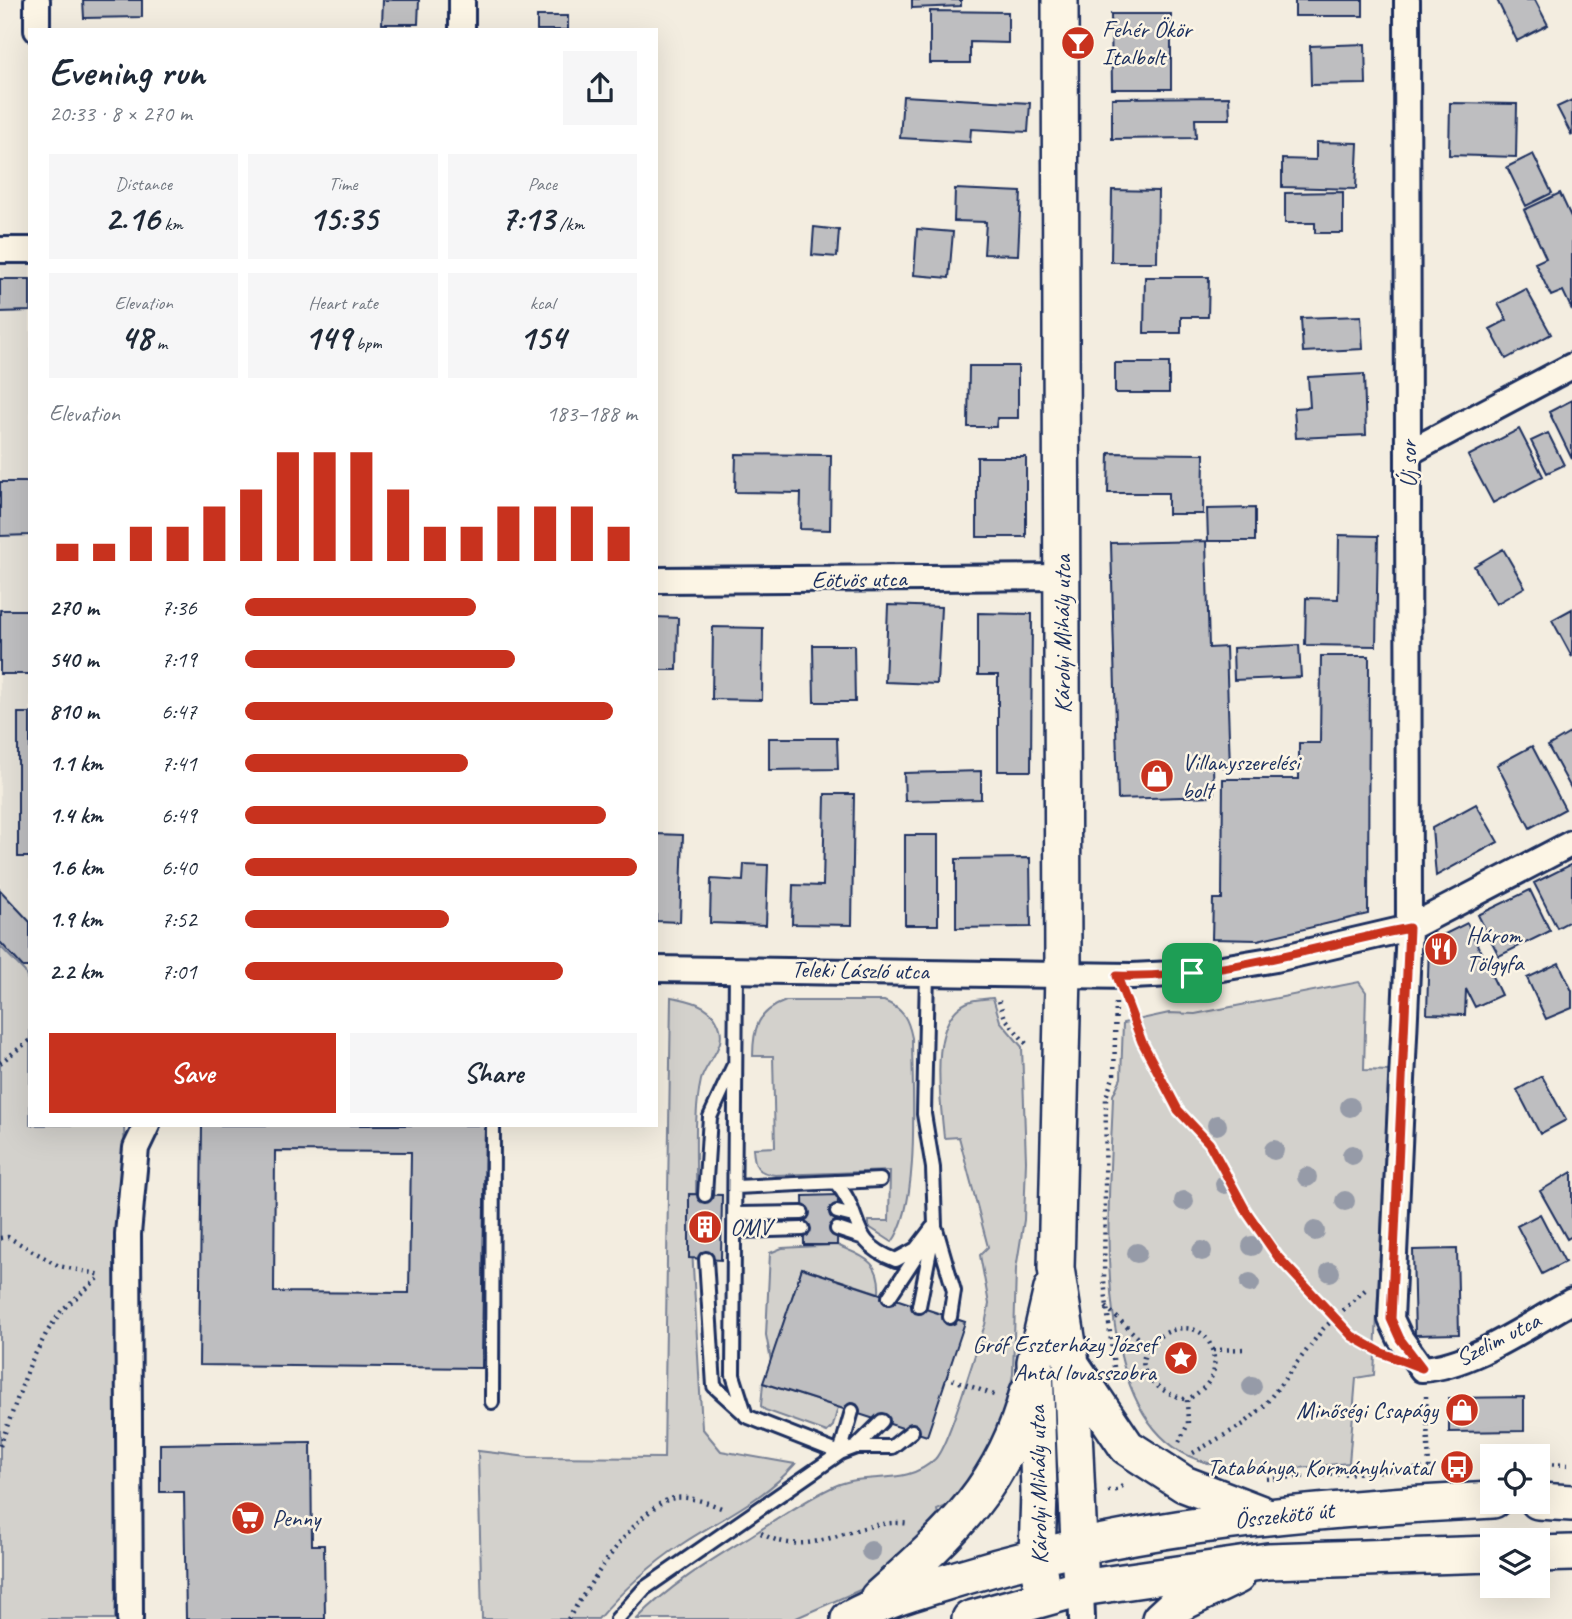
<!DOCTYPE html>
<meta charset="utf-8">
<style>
:root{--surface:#fff;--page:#f6f6f7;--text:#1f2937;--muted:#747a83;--accent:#c8321e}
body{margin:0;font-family:Caveat,sans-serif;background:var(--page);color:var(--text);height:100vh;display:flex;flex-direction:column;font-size:26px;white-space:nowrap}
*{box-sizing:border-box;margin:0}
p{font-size:23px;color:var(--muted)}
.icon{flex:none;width:38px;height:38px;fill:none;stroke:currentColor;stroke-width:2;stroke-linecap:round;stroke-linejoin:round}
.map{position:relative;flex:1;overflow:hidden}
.side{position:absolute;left:28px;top:28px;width:630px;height:1099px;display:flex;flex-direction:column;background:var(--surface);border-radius:0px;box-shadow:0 7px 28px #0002}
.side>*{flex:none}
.controls{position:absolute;left:1480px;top:1444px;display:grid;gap:14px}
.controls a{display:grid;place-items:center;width:70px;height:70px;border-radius:0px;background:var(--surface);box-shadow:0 7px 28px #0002;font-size:35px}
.pin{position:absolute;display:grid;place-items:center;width:60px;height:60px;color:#fff;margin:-30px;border-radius:14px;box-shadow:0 4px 10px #0006}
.round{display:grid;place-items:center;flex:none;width:74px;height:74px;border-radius:0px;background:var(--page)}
.headline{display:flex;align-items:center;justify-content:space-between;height:119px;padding:0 21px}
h1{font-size:38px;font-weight:600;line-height:52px}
.metrics{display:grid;grid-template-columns:repeat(3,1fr);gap:10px;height:119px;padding:7px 21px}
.metrics div{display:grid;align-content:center;border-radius:0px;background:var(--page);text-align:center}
.metrics b{font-size:35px;font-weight:600}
.metrics small{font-size:19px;font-weight:400}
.metrics p{font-size:19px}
.chart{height:196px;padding:14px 21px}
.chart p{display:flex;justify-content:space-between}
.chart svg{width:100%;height:126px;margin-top:7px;stroke:var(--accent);stroke-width:6}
.primary-button{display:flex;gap:14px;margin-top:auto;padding:14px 21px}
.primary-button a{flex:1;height:80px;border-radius:0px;background:var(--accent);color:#fff;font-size:28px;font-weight:600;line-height:80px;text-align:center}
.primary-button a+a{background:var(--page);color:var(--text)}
ul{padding:0 21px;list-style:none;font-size:23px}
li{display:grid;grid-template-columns:112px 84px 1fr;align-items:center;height:52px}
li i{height:18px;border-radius:9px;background:var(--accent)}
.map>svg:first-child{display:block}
.built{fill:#e3dfd6}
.green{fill:#d3d1cc;stroke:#778095;stroke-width:2}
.building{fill:#bebec0;stroke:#1b2f5e;stroke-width:2;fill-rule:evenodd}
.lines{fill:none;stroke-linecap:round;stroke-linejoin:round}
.lane-casing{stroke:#1b2f5e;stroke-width:18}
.street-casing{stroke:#1b2f5e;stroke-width:30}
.secondary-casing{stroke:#1b2f5e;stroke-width:40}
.path{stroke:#1b2f5e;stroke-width:4.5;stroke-dasharray:2 5;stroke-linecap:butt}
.lane{stroke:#fcf5e5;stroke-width:12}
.street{stroke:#fcf5e5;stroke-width:24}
.secondary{stroke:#fcf5e5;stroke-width:35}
.tree{fill:#969ba8}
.route-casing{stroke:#fff;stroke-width:14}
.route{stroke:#c8321e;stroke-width:9}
.labels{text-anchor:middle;stroke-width:5;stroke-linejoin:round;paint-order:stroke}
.poi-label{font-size:24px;fill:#1b2f5e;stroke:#fcf5e5;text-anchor:start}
.street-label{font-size:24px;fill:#1b2f5e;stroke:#fcf5e5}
</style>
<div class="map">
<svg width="1572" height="1619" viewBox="0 0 1572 1619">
<rect width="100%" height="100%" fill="#f3ede0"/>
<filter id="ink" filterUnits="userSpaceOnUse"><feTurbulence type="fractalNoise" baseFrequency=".0143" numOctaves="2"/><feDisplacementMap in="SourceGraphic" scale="14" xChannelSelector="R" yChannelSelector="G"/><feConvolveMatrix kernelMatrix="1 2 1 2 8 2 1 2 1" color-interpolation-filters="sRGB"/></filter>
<g filter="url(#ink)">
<path class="built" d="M0,249H30V973L25,972L0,946Z"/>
<path class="green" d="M0,946L25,972L30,987V1125H124L128,1271L115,1619H0Z
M1359,982L1366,992L1364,1070L1389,1071L1374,1375L1356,1378L1349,1463C1299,1467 1244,1478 1196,1459C1083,1416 1111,1191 1113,1095L1121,1078L1123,1023L1169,1013L1195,1014Z
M671,997C688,1000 709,1004 717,1021C730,1045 707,1059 701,1080C693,1116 697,1157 696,1194H689L702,1428L721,1451L795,1464C765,1499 720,1519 682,1544C649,1566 623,1590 598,1619H482L478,1451L528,1457L664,1458Z
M993,998L1000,1021L1022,1047L1026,1161L1024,1220L1016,1269L1013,1374L1006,1409L991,1447L972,1479L951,1504L937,1510L941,1531L891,1572L860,1590L794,1619H637C672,1583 715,1558 757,1532C783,1516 808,1498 835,1486C869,1471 906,1487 935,1459C950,1443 975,1351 985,1325L989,1304L980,1255L988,1247L959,1137L944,1138C941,1102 926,1015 971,1001C978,999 986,999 993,998Z
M786,1001H884C903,1009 908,1018 912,1038C912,1087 921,1204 892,1242L869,1227V1221H889L890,1171L775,1175C757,1173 754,1166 753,1148L775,1147L773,1056H753C753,1028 758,1011 786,1001Z
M837,1245C863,1257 881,1260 879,1293L802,1268L771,1361L766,1335L770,1253L782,1248Z
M763,1383L838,1407L833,1426L827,1432L765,1410L761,1406Z"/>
<path class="building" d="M83,0H142V17L84,18Z
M383,0H419L418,24H382Z
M912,0H961V6L912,8Z
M1295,0H1363V16H1295Z
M1497,0H1535L1548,25L1517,41Z
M930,11L1008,12V43L970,42V63H930Z
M1111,14H1171V89H1112Z
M537,16H568V30H537Z
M1365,44L1366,84L1311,85L1310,46Z
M903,96L1030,103L1028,132L971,129L970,142L900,138Z
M1229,97L1230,119H1195L1196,138L1112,139V98Z
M1572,100V136L1557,107Z
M1450,103L1517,104L1516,157L1449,155Z
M1316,142L1358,143L1356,189L1282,187V159L1316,160Z
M1533,154L1552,193L1526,206L1507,167Z
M955,189L1021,192L1018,255L984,254L986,222L954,221Z
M1112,190L1158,191L1157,262H1111Z
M1343,192V233H1315V223H1285V193Z
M1560,193L1572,219V310L1563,291L1551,296L1535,263L1546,258L1524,210Z
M814,227L839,230L837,257L812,255Z
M917,229L953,232L949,278L914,275Z
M1145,277H1209L1208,317H1181V333H1144Z
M0,279H30V311L0,312Z
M1526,289L1551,334L1506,359L1490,329L1507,320L1498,304Z
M1361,316L1363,349L1303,352L1301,318Z
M1115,363H1169V393H1115Z
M969,366H1018V418H997L996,427H968Z
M1364,374L1366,435L1296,438L1294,408L1310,407L1308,377Z
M1572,400V459L1549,412Z
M1519,429L1543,476L1493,503L1468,456Z
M1548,433L1564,465L1547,473L1531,441Z
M1109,453L1204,454L1203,514H1168V493H1108Z
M736,454L831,455L830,530L800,529L801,493L735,492Z
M977,457H1026V537H977Z
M0,482H30V535L0,536Z
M1255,508V541H1208L1207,509Z
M1339,535L1378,536L1376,646L1305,645L1306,598L1338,599Z
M1206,541L1209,648L1226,647L1230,767H1213L1214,796L1118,799L1111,543Z
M1503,549L1525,587L1496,604L1474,566Z
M888,605L941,607L937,684L885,682Z
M1572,609V657L1552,620Z
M0,610H30V674H0Z
M978,613L1032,614L1031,771H998V675H978Z
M656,617L678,618L677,670H656Z
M713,627L763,628L762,700L712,699Z
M813,645H854L855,702H814Z
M1299,645L1301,677L1234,680L1233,648Z
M1321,656H1369L1368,914L1258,940L1212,939L1213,899H1222L1223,779H1299V743H1320Z
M18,713H30V857H18Z
M1570,733L1572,738V790L1548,746Z
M769,738H837L838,769L769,770Z
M1532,746L1565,809L1530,828L1497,765Z
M981,771V799L905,801L904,773Z
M825,794H854L852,925L792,924L793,885L823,886Z
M1476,804L1498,842L1436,876L1432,828Z
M656,834L683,835L680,922L656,921Z
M905,835H938V925H905Z
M1030,858L1031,927L956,928V859Z
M744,864L768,865L766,925L710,923L711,879L743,881Z
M1572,864V920L1557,928L1534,883Z
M0,890L30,922V967H23L0,942Z
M1530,890L1550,931L1499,956L1478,915Z
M1467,923L1501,995L1475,1007L1466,989L1465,1015L1427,1014L1429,942Z
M1559,963L1572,991V1008L1546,1019L1527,978Z
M1542,1076L1566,1120L1540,1134L1517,1090Z
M202,1125H485L482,1368L199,1365ZM275,1151L411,1152L409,1293L274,1292Z
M1572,1172V1236L1567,1239L1540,1191Z
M689,1194L722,1195L721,1260L689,1258Z
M838,1195L837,1245H804L803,1196Z
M1540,1214L1565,1262L1542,1274L1517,1226Z
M1457,1249L1459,1334L1415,1335L1413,1250Z
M802,1268L965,1322L927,1436L763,1383Z
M1524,1397V1431L1449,1432V1398Z
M311,1442L312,1545H324L325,1619H186L184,1492H160V1444Z"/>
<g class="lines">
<g class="lane-casing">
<path id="lane" d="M736,967L733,1375L746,1416L840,1453L852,1411
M835,1182C865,1214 846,1242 896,1260L916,1249L932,1228
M736,1187L880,1180
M705,1195L710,1117L733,1067
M837,1212L853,1216
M735,1214L802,1213
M837,1229L861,1237
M936,1229L954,1291L950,1317
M735,1231L803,1229
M706,1259L714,1386L746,1415
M889,1297L924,1244
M919,1306L935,1225L933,1168L924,1114L927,971
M492,1402L493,1125
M856,1447H892L912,1431
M617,1619L645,1588L840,1453L856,1447L882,1421"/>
</g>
<g class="street-casing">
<path id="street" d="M37,0V30
M1407,0L1409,928L1391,1319L1400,1338L1422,1369C1472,1366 1528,1325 1572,1301
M462,30V0
M0,250H30
M1408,453L1572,366
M656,580L1061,577
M656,969L1132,976L1192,973L1276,959L1409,928L1572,843
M1081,1588L1082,1619
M130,1619L128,1234L136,1148L147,1125"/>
</g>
<g class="secondary-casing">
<path id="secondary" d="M1060,0L1063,974L1056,1268L1071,1363L1081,1588
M1073,1367L1127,1447L1184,1484L1262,1514
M1538,1501L1572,1503
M1538,1554L1572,1553
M1040,1577L1037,1556L1039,1492L1035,1362L1052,1289
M878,1598C948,1535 1004,1487 1028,1392
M849,1619C885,1599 924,1589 963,1577C1135,1524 1315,1509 1493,1500
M970,1619L1081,1588L1268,1561L1493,1554
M1160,1619L1173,1607L1237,1576"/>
</g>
<path class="path" d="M999,1001L1005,1018L1028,1046
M1127,1003L1142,1042L1178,1110L1209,1143L1246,1211L1278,1257L1352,1336L1375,1349
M0,1063L30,1040
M0,1238L8,1237L59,1266L102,1275
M1106,1307L1148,1347
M1213,1350L1247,1349
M1114,1367L1104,1281L1106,1097L1114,1075L1116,1003
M946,1377L994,1395
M1426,1396L1429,1468
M1179,1442L1188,1424L1187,1400C1203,1390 1217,1379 1214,1358C1204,1284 1079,1367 1187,1400
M0,1446L30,1364L47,1332L62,1310L101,1276
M1193,1453L1244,1424L1264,1406L1323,1329L1365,1290
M1538,1464L1572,1465
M1267,1479L1429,1468
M1108,1491L1117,1490L1125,1484
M761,1533C811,1564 858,1515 910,1524
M568,1619C590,1585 630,1517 667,1500C684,1493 709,1503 724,1509"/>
<use href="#lane" class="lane"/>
<use href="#street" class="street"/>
<use href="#secondary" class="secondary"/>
</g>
<g class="tree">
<circle cx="1350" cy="1107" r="10"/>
<circle cx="1217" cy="1125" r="10"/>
<circle cx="1274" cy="1150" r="10"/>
<circle cx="1352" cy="1155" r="10"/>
<circle cx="1307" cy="1177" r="10"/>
<circle cx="1225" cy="1184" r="10"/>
<circle cx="1184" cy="1201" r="10"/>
<circle cx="1345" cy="1201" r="10"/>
<circle cx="1315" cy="1231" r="10"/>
<circle cx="1252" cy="1246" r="10"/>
<circle cx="1202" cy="1251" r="10"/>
<circle cx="1137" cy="1253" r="10"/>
<circle cx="1330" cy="1272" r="10"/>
<circle cx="1250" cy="1283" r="10"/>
<circle cx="1252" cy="1386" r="10"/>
<circle cx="871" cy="1551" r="10"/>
</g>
</g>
<g class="lines" filter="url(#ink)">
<g class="route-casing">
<path id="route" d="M1409,928L1391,1319L1400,1339L1422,1368L1382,1353L1352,1336L1278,1257L1246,1211L1209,1143L1178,1110L1142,1042L1117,976C1217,979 1312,947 1409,928Z"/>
</g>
<use href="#route" class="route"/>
</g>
<defs>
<g id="bar-disc" transform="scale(1.75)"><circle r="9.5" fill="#c8321e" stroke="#fcf5e5"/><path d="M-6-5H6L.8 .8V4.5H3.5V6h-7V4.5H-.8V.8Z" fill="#fff"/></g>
<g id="shop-disc" transform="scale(1.75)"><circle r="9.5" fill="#c8321e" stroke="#fcf5e5"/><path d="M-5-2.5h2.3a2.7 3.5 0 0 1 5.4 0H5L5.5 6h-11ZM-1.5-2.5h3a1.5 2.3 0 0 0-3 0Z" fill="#fff"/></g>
<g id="restaurant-disc" transform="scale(1.75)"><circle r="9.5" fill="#c8321e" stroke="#fcf5e5"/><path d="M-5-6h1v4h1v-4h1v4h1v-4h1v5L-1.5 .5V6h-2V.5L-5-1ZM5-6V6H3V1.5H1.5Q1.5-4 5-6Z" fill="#fff"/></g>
<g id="building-disc" transform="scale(1.75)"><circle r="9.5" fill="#c8321e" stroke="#fcf5e5"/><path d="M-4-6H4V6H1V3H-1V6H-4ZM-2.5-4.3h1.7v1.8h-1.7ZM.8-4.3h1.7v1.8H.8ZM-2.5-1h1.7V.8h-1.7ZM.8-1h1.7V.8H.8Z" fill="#fff"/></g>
<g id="sight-disc" transform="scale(1.75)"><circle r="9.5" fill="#c8321e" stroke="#fcf5e5"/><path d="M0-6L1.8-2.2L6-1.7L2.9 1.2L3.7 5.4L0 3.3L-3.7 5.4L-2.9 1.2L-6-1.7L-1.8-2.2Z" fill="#fff"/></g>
<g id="bus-disc" transform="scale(1.75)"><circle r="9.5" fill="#c8321e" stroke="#fcf5e5"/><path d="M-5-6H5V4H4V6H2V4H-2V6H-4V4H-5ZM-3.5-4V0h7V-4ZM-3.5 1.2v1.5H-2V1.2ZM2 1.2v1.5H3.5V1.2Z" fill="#fff"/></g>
<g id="supermarket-disc" transform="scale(1.75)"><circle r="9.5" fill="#c8321e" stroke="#fcf5e5"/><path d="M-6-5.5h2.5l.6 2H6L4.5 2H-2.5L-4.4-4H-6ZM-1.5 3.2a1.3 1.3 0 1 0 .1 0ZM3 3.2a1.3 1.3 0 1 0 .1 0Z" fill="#fff"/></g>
</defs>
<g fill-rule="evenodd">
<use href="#bar-disc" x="1078" y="43"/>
<use href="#shop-disc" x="1157" y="776"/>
<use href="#restaurant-disc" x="1441" y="949"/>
<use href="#building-disc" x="705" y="1227"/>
<use href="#sight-disc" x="1181" y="1358"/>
<use href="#shop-disc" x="1462" y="1410"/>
<use href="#bus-disc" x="1457" y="1467"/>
<use href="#supermarket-disc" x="248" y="1518"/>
</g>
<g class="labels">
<g class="poi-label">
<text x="1102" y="37">Fehér Ökör<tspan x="1102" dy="28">Italbolt</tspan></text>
<text x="1182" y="770">Villanyszerelési<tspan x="1182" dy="28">bolt</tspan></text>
<text x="1466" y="943">Három<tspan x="1466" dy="28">Tölgyfa</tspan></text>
<text x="730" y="1235">OMV</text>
<text x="1156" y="1352" text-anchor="end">Gróf Eszterházy József<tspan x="1156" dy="28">Antal lovasszobra</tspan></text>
<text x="1438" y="1418" text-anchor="end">Minőségi Csapágy</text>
<text x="1432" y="1475" text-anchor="end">Tatabánya, Kormányhivatal</text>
<text x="272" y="1526">Penny</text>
</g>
<g class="street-label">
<text transform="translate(1408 464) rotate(-90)" y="8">Új sor</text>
<text transform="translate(859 579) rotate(-1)" y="8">Eötvös utca</text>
<text transform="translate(1062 634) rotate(-90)" y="8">Károlyi Mihály utca</text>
<text transform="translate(860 970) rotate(1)" y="8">Teleki László utca</text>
<text transform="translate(1498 1339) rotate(-27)" y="8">Szelim utca</text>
<text transform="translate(1038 1485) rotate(-91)" y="8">Károlyi Mihály utca</text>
<text transform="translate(1284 1515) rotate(-6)" y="8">Összekötő út</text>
</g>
</g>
</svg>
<div class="controls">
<a><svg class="icon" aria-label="locate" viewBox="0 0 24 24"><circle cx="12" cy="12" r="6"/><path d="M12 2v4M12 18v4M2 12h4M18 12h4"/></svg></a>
<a><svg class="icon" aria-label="layers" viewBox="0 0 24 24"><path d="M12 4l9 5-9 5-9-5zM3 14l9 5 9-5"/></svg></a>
</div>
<div class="pin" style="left:1192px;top:973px;background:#1e9e55"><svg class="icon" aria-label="arrive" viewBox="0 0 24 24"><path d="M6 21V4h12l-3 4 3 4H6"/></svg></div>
<section class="side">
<div class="headline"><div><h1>Evening run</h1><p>20:33 · 8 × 270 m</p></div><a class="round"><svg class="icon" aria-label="share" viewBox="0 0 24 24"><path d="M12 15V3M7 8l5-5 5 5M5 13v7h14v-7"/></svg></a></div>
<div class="metrics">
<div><p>Distance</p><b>2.16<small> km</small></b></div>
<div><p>Time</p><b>15:35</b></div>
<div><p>Pace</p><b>7:13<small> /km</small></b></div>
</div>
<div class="metrics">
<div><p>Elevation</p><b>48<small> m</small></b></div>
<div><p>Heart rate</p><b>149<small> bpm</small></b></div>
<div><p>kcal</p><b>154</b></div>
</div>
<div class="chart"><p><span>Elevation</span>183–188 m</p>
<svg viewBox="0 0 160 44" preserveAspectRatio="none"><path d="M5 44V38M15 44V38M25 44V32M35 44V32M45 44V25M55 44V19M65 44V6M75 44V6M85 44V6M95 44V19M105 44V32M115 44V32M125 44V25M135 44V25M145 44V25M155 44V32"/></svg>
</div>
<ul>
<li><b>270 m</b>7:36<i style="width:59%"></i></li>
<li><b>540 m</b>7:19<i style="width:69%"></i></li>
<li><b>810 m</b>6:47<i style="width:94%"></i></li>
<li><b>1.1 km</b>7:41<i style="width:57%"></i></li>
<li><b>1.4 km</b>6:49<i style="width:92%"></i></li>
<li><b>1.6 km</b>6:40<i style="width:100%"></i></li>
<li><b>1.9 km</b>7:52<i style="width:52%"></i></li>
<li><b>2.2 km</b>7:01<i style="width:81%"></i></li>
</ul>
<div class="primary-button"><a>Save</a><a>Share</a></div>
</section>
</div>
